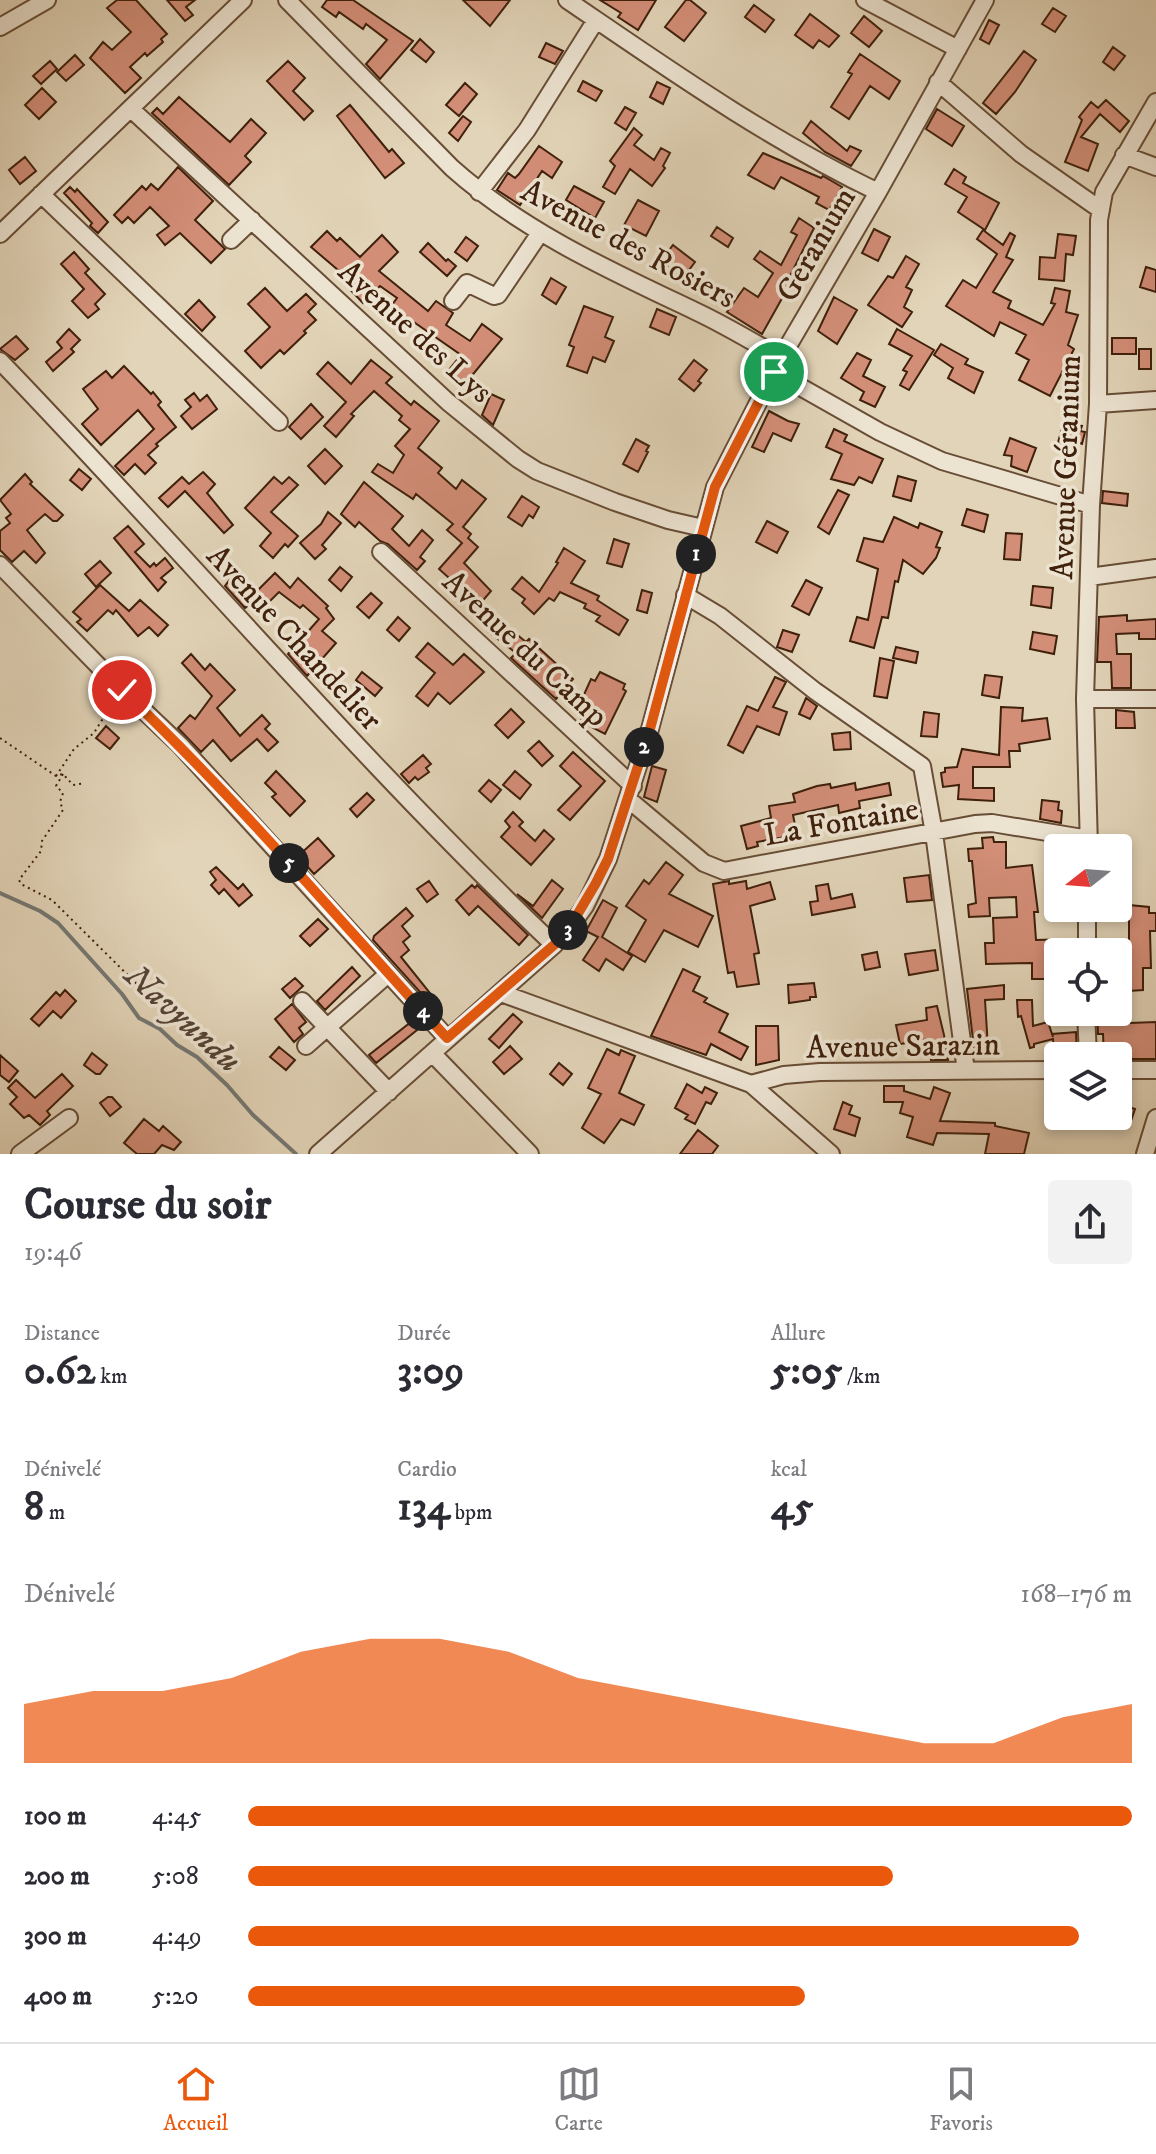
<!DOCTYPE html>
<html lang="fr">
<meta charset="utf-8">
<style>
:root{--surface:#fff;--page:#f2f2f3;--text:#2b2b33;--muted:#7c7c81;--line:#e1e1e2;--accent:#ea580c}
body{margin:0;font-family:"IM FELL DW Pica",serif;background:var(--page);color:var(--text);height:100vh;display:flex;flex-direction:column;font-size:30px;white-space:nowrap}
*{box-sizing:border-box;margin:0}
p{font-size:26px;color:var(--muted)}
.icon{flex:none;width:44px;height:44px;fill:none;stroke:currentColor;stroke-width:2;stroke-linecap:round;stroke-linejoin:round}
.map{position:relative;height:1154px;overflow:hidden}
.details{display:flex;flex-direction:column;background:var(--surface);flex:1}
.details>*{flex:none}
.needle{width:52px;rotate:253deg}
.controls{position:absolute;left:1044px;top:834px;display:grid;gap:16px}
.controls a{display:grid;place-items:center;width:88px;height:88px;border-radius:8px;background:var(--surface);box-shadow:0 4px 12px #0003;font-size:40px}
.pin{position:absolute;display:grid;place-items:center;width:68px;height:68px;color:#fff;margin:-34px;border:4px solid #fff;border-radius:50%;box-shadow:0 2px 8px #0007}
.km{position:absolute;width:40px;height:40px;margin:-20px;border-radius:50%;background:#222;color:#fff;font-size:22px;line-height:40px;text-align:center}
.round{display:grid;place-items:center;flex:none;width:84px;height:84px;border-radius:8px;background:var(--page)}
.head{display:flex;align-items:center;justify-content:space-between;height:136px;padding:0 24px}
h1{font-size:44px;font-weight:800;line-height:60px}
.figures{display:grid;grid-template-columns:repeat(3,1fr);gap:12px;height:136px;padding:8px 24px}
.figures div{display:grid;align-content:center}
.figures b{font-size:40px;font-weight:800}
.figures small{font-size:22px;font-weight:400}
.figures p{font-size:22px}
.chart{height:224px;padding:16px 24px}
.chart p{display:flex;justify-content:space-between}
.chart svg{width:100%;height:144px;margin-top:8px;fill:var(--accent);opacity:.7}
ul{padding:0 24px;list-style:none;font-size:26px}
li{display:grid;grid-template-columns:128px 96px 1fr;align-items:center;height:60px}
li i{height:20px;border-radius:10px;background:var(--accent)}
.tab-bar{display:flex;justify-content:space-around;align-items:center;height:112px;border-top:2px solid var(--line);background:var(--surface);font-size:22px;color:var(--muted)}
.tab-bar a{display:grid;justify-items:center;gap:4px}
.tab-bar .active{color:var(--accent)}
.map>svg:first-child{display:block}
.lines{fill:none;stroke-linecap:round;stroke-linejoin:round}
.stream{stroke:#767974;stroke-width:4}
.building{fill:#d38e78;stroke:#3f200b;stroke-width:2}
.minor-casing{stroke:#684d36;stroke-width:20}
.path{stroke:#3f200b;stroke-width:2;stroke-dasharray:2 4;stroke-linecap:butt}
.minor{stroke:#ece3d1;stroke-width:16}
.route-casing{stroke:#fff;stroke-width:16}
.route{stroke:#ea580c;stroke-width:10}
.labels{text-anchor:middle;stroke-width:7;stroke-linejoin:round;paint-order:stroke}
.street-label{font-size:32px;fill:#3f200b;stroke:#ece3d1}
.water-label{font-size:34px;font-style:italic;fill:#564537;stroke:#ece3d1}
</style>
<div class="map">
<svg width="1156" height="1154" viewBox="0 0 1156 1154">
<rect width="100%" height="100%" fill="#e2d4b8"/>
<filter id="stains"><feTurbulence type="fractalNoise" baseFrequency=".0025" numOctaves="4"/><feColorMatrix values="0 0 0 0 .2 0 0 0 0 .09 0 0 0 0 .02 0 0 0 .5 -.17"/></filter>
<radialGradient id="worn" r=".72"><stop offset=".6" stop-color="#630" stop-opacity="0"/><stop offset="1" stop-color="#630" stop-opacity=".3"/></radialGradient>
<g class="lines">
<path class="stream" d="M0,893L40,911L58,923L122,994L139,1018L160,1029L177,1045L197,1057L227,1085L253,1115L296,1154"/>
</g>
<path class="building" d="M117,0H136L167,34L161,39L163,42L147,56L145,53L130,67L141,78L125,93L90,58L103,42L112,50L131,32L107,8Z
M167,0H195L186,7L193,15L185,21Z
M327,0H353L413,41L380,79L366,64L387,40L366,24L363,29L339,12L336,17L322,7Z
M463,0H510L490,26Z
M600,0H656L638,30L618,17L621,13Z
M686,0H690L706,13L684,41L665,27Z
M754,5L774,20L765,32L745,17Z
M1053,8L1066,16L1055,32L1042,24Z
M810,14L839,36L829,47L819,40L813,48L795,35Z
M864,16L882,31L869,47L851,33Z
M989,20L999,25L989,44L980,39Z
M420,39L434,52L426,62L411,50Z
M546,43L563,51L555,64L539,57Z
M1113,47L1125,56L1114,70L1103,62Z
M1024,51L1036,60L1015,92L996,114L983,103Z
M860,54L900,81L889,99L870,86L849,119L831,107L852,74L848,72Z
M75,55L84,65L66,81L57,72Z
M50,61L57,69L41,84L33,76Z
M288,61L305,78L293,91L313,111L304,120L267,81Z
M583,81L602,91L596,101L578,91Z
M657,82L670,88L663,104L650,97Z
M465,83L477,94L459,116L446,105Z
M42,88L56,102L39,119L25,105Z
M179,97L230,142L251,119L266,133L245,156L251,162L229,185L152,113L157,108L163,114Z
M1106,100L1129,121L1120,132L1100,114L1081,137L1098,144L1088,171L1065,162L1082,120L1079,117L1091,102L1098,108Z
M350,105L380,141L389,152L392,149L404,163L385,178L337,116Z
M625,107L636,113L626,130L615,123Z
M937,109L964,126L952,146L926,129Z
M463,116L471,122L458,141L449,133Z
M811,121L847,151L850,146L861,151L851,166L825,152L803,133Z
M634,128L642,135L634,145L654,160L661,148L670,153L663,166L665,168L652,186L630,169L615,194L603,187L615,166L610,161Z
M539,146L562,162L552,178L542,171L520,205L497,190L508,173L515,178L519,174Z
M763,153L821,178L823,176L842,187L829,210L816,203L819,197L781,177L774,189L748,175Z
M25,157L36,171L20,184L9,170Z
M178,167L213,201L195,220L225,249L211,263L180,233L165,245L157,235L169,226L150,207L134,223L128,217L122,223L114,215L142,186L146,190L151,184L158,190Z
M954,169L966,177L963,183L999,203L985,230L958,212L967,197L945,184Z
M574,186L604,202L595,218L566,200Z
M70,187L75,192L77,189L108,222L98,233L90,226L92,223L64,193Z
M638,200L659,211L646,236L624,225Z
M799,218L814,228L787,282L790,284L762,334L727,312L744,288L758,297L773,273L754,259L760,251L781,265L797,235L791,232Z
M717,227L733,238L728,247L711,236Z
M874,229L890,237L878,261L862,253Z
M983,230L1003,245L1010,233L1015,236L1006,257L1013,260L993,292L1011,301L1008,308L1043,325L1055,304L1051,303L1055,288L1070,291L1066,312L1078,315L1068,345L1074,349L1050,396L1019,380L1029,360L1016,353L1026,335L1000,322L994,336L946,306L963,280L976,288L997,254L977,239Z
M327,231L337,241L340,238L360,257L382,235L398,252L379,271L428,311L436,301L453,313L446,325L470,341L482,324L502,339L465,384L448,371L461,355L408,318L400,313L398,316L389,309L397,298L380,286L363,303L341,280L345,276L311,247Z
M1058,234L1076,236L1073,255L1066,254L1064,281L1039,279L1040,257L1055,258Z
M466,237L478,246L467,261L455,252Z
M428,243L446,261L448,259L456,266L447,276L420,252Z
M673,245L695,262L683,278L661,261Z
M74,252L89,269L85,273L105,294L95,304L99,309L88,318L72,301L84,289L61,264Z
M906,256L919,264L906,287L912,290L904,307L912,312L902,327L868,305L888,276L893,278Z
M1146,267L1156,270V292L1140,287Z
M551,278L566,287L556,304L542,295Z
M265,288L287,311L306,294L316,304L308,312L316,320L304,331L306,333L284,354L280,350L261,368L245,351L270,327L248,304Z
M834,297L857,310L837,344L818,331Z
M199,300L215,317L202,331L185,314Z
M584,306L613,317L605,337L614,341L605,362L593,357L587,373L567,366L574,347L569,345Z
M657,309L676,317L669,335L650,327Z
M69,329L80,340L71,349L74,352L53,371L46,362L62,348L57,342Z
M897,329L934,350L909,390L900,385L907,372L903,370L912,356L889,344Z
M16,336L28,349L15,360L0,349Z
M1112,338H1136V354H1112Z
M941,344L968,359L965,364L983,372L974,393L948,378L953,368L934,355Z
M1139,349H1151V369H1139Z
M857,353L871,360L863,376L885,387L875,407L860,400L864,392L841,378Z
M371,360L392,377L386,383L411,405L414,401L439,421L418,448L442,468L438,473L456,489L462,480L486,499L463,527L471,534L468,538L478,547L464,563L491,591L479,605L439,569L462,543L447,530L453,524L416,494L413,499L372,472L378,464L393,473L404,455L395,446L410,429L399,420L402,416L374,391L351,414L354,416L336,437L324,426L346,402L317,374L328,362L351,384Z
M694,360L707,370L698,381L701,383L694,391L679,379Z
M124,366L151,394L153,392L161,402L158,405L176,427L156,444L158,446L148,455L156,463L145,474L135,464L124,475L115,466L154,429L138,410L101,445L82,424L98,409L83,389L106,371L112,378Z
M194,393L200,401L207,395L217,409L192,429L181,416L191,407L185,400Z
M491,394L504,400L493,425L482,415Z
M311,404L323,417L301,439L289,427Z
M769,411L788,421L799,424L791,441L773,433L764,452L752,447Z
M1064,421L1082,426L1080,431L1085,432L1082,444L1077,442L1075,451L1057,446Z
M834,429L847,435L844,441L883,459L872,483L859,477L854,485L831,479L842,454L826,447Z
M1010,438L1036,448L1027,472L1011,466L1012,456L1004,455Z
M636,439L649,446L646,451L648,452L638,472L623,464Z
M325,449L342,466L325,484L308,466Z
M79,469L91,479L82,490L70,480Z
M203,472L215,484L207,493L233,525L224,533L185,491L168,507L159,498L182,477L189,484Z
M25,474L32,482L30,484L63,515L57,521H53L45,514L27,530L45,553L36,563L24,551L12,562L0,550V531L10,523L6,518L11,514L0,500Z
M898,476L916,481L911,501L893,496Z
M274,477L282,484L289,477L298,485L271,512L298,536L288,547L285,544L273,558L260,546L271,533L245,508Z
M364,482L403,516L392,529L409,546L422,530L433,540L420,557L425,561L417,570L388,544L380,541L359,522L355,527L341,514Z
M838,490L849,495L829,534L818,527Z
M1103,491L1128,494L1127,506L1102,503Z
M522,496L539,507L533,518L529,515L522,526L508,517Z
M967,509L988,515L984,532L962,525Z
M328,512L341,523L322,545L326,549L315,559L300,543L321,524Z
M894,517L918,528L920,523L942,532L936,547L940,548L936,558L923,574L903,560L898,582L895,581L888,618L882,617L874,648L850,641L857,617L868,620L878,569L857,561L864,538L883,542Z
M767,521L788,532L777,553L756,542Z
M128,526L144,544L135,552L150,567L154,563L156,566L165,558L173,568L161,578L166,582L158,591L114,538Z
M1006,533L1022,534L1020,560L1004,559Z
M614,539L629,544L622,567L607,563Z
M564,548L585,561L571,583L599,596L597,600L628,620L619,635L596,621L600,616L584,608L586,604L560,592L554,601L549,598L534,614L522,603L525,599L512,589L522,577L539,592L558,563L556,562Z
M100,561L111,573L96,587L85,574Z
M340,567L352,577L341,591L329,580Z
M236,571L256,592L275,573L290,588L298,578L328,606L326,608L334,619L322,631L336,643L307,676L288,654L319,619L303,605L300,608L279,592L263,608L254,600L245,608L225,586Z
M806,580L822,588L809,615L792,606Z
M100,585L129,611L140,600L168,625L158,636L149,627L138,636L116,610L113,614L108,610L87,631L77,622L81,619L73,612Z
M1033,586L1053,588L1051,608L1031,605Z
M642,590L652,593L647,613L637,610Z
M371,593L382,603L369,618L357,607Z
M1127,615V621L1156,619V639H1139V633L1116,634L1117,654H1131V688H1112L1111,662H1097L1099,617Z
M398,617L410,628L399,641L387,630Z
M499,620L526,642L529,639L573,679L556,699L511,658L516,653L489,632Z
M783,630L799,635L792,652L777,647Z
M1033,632L1057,636L1054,654L1030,649Z
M428,643L453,665L464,654L484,672L450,704L438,693L428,706L416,696L435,673L416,657Z
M896,647L918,652L916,663L893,658Z
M191,654L205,670L210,664L235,690L217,708L240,736L262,715L270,724L265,729L278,742L268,751L257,739L231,761L213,740L201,752L178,728L190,715L195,719L212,696L182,663Z
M880,658L894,661L887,698L874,696Z
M362,672L382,688L375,696L356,680Z
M600,672L625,684L623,689L626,691L605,734L580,721L588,704L582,699L591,679L595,681Z
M985,675L1002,677L999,698L982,695Z
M775,677L786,682L773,707L787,712L779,735L757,726L743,753L728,745L747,706L758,711Z
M806,698L817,706L810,719L799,714Z
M1001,707L1023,708L1022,721L1047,718L1050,739L1019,744L1020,751H1009L1010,767H973V788H994V801L958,799L959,785L943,787L941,773L945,772V768L957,767L962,749L999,755Z
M511,709L524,722L508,738L495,725Z
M1116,710L1134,712L1135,728H1116Z
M924,712L939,714L937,737L921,736Z
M106,726L119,738L110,749L96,738Z
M850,732L851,749L834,750L832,734Z
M539,741L553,756L542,766L528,751Z
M573,752L605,781L570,820L558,810L581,786L560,766Z
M423,755L431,764L426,768L429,772L418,780L415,777L409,783L401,774Z
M652,766L666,770L657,802L644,797Z
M276,771L305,801L290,816L272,797L276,794L265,783Z
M515,771L531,785L520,799L503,785Z
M489,780L501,790L491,802L479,791Z
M855,783L856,790L889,783L891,795L859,801L860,808L839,813L838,805L793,815L797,835L757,842L758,846L747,849L741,826L771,818L769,806L795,802L793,794L817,786L830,784L831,788Z
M367,793L374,800L357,817L350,809Z
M1042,800L1059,802L1058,810L1062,811L1061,823L1040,819Z
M513,812L523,822L519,826L535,841L544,830L554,839L531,865L501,837L510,827L505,821Z
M993,837L994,842H1006V868L1032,865L1038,912H1034L1036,940L1072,939L1073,952H1058V969H1047V979H1032V963L986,964L985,943H994L993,918L1017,917L1016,897L989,898L990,916L969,917L968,905L976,903L972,861H969L968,849L983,848L982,838Z
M318,838L334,856L314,874L298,856Z
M666,862L683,875L669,894L713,916L698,947L664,930L645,962L628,952L646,920L626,906L644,880L649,884Z
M216,867L238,889L243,884L252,895L239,906L224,889L219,894L211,885L216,880L210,872Z
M929,875L932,900L907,902L904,878Z
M552,880L563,889L542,918L517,894L533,906Z
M429,881L438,894L427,902L417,889Z
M729,881V884L746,881L747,889L770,882L775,899L750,906L759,953L754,954L759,984L737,987L734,972L728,973L713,884Z
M828,884L831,899L852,894L855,907L812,915L810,902L818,901L816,886Z
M472,885L475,888L477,885L528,935L519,945L478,906L469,915L456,900Z
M603,900L617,908L602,937L632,956L623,970L606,959L599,971L583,960L598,937L586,931Z
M1129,905L1149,907V913H1156V931H1150L1151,968H1143V990L1129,991Z
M406,908L413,916L402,926L410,936L403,942L409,950L401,957L434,998L429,1002L373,940L374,936Z
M318,919L328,929L310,946L300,936Z
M935,950L938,970L909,975L905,954Z
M877,952L880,967L865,970L862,955Z
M352,967L360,976L325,1010L317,1001Z
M683,969L700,977L693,991L707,998L704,1002L728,1014L719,1032L748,1047L741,1060L711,1044L706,1055L651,1036Z
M295,978L303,986L290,998L282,989Z
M814,983L816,997H810V1000L789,1003L788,985Z
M1004,985V999L985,1000L988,1048H974L967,989Z
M65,990L76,1001L61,1018L53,1011L39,1026L31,1019L56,992L60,996Z
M1017,1000H1032L1033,1026L1048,1022L1053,1037L1052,1034L1076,1032L1077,1056H1054L1053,1039L1034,1044V1047L1030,1048L1021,1016L1018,1017Z
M292,1004L306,1022L299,1028L303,1034L294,1042L275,1019Z
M937,1006L944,1035L948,1060H931L929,1039L900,1044L896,1025L927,1020L926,1008Z
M1097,1012H1104V1024L1156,1022V1059H1118V1056H1104L1103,1034H1098Z
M513,1014L522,1022L499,1048L489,1039Z
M411,1022L417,1030L376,1063L369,1055Z
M756,1026H778L779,1060L756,1065Z
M510,1046L522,1059L504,1074L493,1062Z
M279,1047L295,1060L286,1070L270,1057Z
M607,1049L619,1055L621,1050L635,1056L619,1093L644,1105L634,1125L621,1119L604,1143L582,1128L601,1094L588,1088Z
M92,1053L107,1065L100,1074H96L84,1065Z
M0,1055L18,1071L9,1082L0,1075Z
M559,1063L572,1074L563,1085L550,1074Z
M62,1074L73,1086L47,1111L50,1115L40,1125L29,1115L24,1118L10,1104L17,1097L8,1088L16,1080L35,1098Z
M687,1084L702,1093L705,1087L717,1093L711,1104L706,1102L695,1124L685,1119L688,1115L675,1108Z
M884,1086H904V1091L930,1099L934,1087L950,1093L940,1121L995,1123V1126L1029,1133L1024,1154H985L989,1134L937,1133L933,1145L907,1137L913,1117L900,1113L903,1102H884Z
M108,1097H112L121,1107L110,1116L100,1103Z
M843,1102L852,1106L849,1114L860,1118L855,1136L834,1129Z
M1121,1105L1135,1109L1130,1124L1117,1120Z
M144,1119L159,1131L163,1126L181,1142L174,1150L162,1145L154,1154H137L124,1143Z
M698,1130L718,1146L712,1154H680Z"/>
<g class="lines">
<g class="minor-casing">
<path id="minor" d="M287,0L452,168C524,232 609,270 695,311C725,325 753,342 781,358
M567,0C667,68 769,140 878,192
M865,0L958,49
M0,27L47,0
M938,82L1021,154L1101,210
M131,109L448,402L518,459L537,471L615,502L668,520L703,528
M1124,155L1156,167
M479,192L527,130L596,20
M41,194L279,422
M0,234L243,0
M231,240L252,220
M453,301L467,283L494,296L498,295L540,233
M0,361C186,554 360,760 554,945
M774,372L880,432L942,461L1091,505
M1098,404L1156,400
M381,552L633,786
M0,565L122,690L180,745L447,1038
M1089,577L1156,568
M685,595L720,616L815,691L922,766L934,833L966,1071
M1085,699H1156
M628,799L704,863L724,871L975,824L992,823L1089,839
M1089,848L1085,699L1091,505L1098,404L1099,220L1104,192L1156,102
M1087,952V908
M501,993L751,1084L831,1154
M302,1001L389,1092
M1086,1012L1088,1056
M306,1046L388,974
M432,1053L530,1154
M1118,1070H1156
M751,1084L784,1075L820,1072L1058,1070
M20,1154L69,1118
M318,1154L554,945L570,927L585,906L608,859L650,729L715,487L781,358L878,192L985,0
M1145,1154L1156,1118"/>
</g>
<path class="path" d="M0,738L56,776L63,774L73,785L85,783
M63,774L56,786L63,793L60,802L63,810L42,841L41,851L19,880L21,884L52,900L151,998
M56,776L74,749L94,733L113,702"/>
<use href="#minor" class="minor"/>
</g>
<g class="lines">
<g class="route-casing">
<path id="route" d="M122,690C237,799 340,921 447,1038L554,945L570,927L596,883L608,859L650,729L715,487L774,372"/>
</g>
<use href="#route" class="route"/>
</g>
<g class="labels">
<g class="street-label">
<text transform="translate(629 243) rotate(28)" y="11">Avenue des Rosiers</text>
<text transform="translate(815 244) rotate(-60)" y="11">Geranium</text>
<text transform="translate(416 331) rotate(42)" y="11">Avenue des Lys</text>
<text transform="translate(1065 467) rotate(-88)" y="11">Avenue Géranium</text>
<text transform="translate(295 637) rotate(47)" y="11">Avenue Chandelier</text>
<text transform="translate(526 648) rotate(43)" y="11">Avenue du Camp</text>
<text transform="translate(841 821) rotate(-10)" y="11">La Fontaine</text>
<text transform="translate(903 1045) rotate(-1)" y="11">Avenue Sarazin</text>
</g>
<g class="water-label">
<text transform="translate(184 1017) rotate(42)" y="12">Navyundu</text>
</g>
</g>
<rect width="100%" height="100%" filter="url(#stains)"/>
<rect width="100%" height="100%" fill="url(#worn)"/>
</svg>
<div class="controls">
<a><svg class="needle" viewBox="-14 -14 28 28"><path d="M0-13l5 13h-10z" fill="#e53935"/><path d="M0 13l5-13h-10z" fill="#7c7c81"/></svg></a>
<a><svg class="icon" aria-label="locate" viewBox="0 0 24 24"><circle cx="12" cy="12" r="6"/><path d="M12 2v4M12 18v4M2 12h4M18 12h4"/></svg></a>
<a><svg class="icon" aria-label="layers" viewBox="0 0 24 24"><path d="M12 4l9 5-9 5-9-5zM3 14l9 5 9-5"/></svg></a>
</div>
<div class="pin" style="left:774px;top:372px;background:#1e9e55"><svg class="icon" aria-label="arrive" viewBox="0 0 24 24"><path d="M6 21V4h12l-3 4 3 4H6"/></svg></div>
<div class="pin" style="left:122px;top:690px;background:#d93025"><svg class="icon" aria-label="check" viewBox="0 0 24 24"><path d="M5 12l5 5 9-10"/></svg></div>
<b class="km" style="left:696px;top:554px">1</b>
<b class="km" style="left:644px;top:747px">2</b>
<b class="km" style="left:568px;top:930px">3</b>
<b class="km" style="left:423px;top:1011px">4</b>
<b class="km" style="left:289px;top:863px">5</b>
</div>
<section class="details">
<div class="head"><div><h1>Course du soir</h1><p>19:46</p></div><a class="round"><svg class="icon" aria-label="share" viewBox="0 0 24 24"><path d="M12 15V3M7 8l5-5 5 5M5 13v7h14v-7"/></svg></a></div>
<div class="figures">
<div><p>Distance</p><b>0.62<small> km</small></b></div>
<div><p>Durée</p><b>3:09</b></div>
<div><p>Allure</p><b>5:05<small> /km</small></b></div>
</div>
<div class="figures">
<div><p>Dénivelé</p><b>8<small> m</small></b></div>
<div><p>Cardio</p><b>134<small> bpm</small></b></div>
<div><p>kcal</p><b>45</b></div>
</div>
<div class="chart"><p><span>Dénivelé</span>168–176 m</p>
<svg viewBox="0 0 160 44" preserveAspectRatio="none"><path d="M0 44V26L10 22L20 22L30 18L40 10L50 6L60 6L70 10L80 18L90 22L100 26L110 30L120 34L130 38L140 38L150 30L160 26V44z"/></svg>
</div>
<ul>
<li><b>100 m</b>4:45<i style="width:100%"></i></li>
<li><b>200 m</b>5:08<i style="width:73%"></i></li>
<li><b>300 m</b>4:49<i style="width:94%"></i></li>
<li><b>400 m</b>5:20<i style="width:63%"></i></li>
</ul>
</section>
<nav class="tab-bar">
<a class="active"><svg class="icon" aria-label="home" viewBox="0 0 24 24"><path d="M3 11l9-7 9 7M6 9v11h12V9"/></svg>Accueil</a>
<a><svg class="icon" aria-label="map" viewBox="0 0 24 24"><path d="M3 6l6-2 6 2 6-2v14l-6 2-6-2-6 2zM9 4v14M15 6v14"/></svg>Carte</a>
<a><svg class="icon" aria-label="saved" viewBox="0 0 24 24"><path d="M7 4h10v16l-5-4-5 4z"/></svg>Favoris</a>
</nav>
